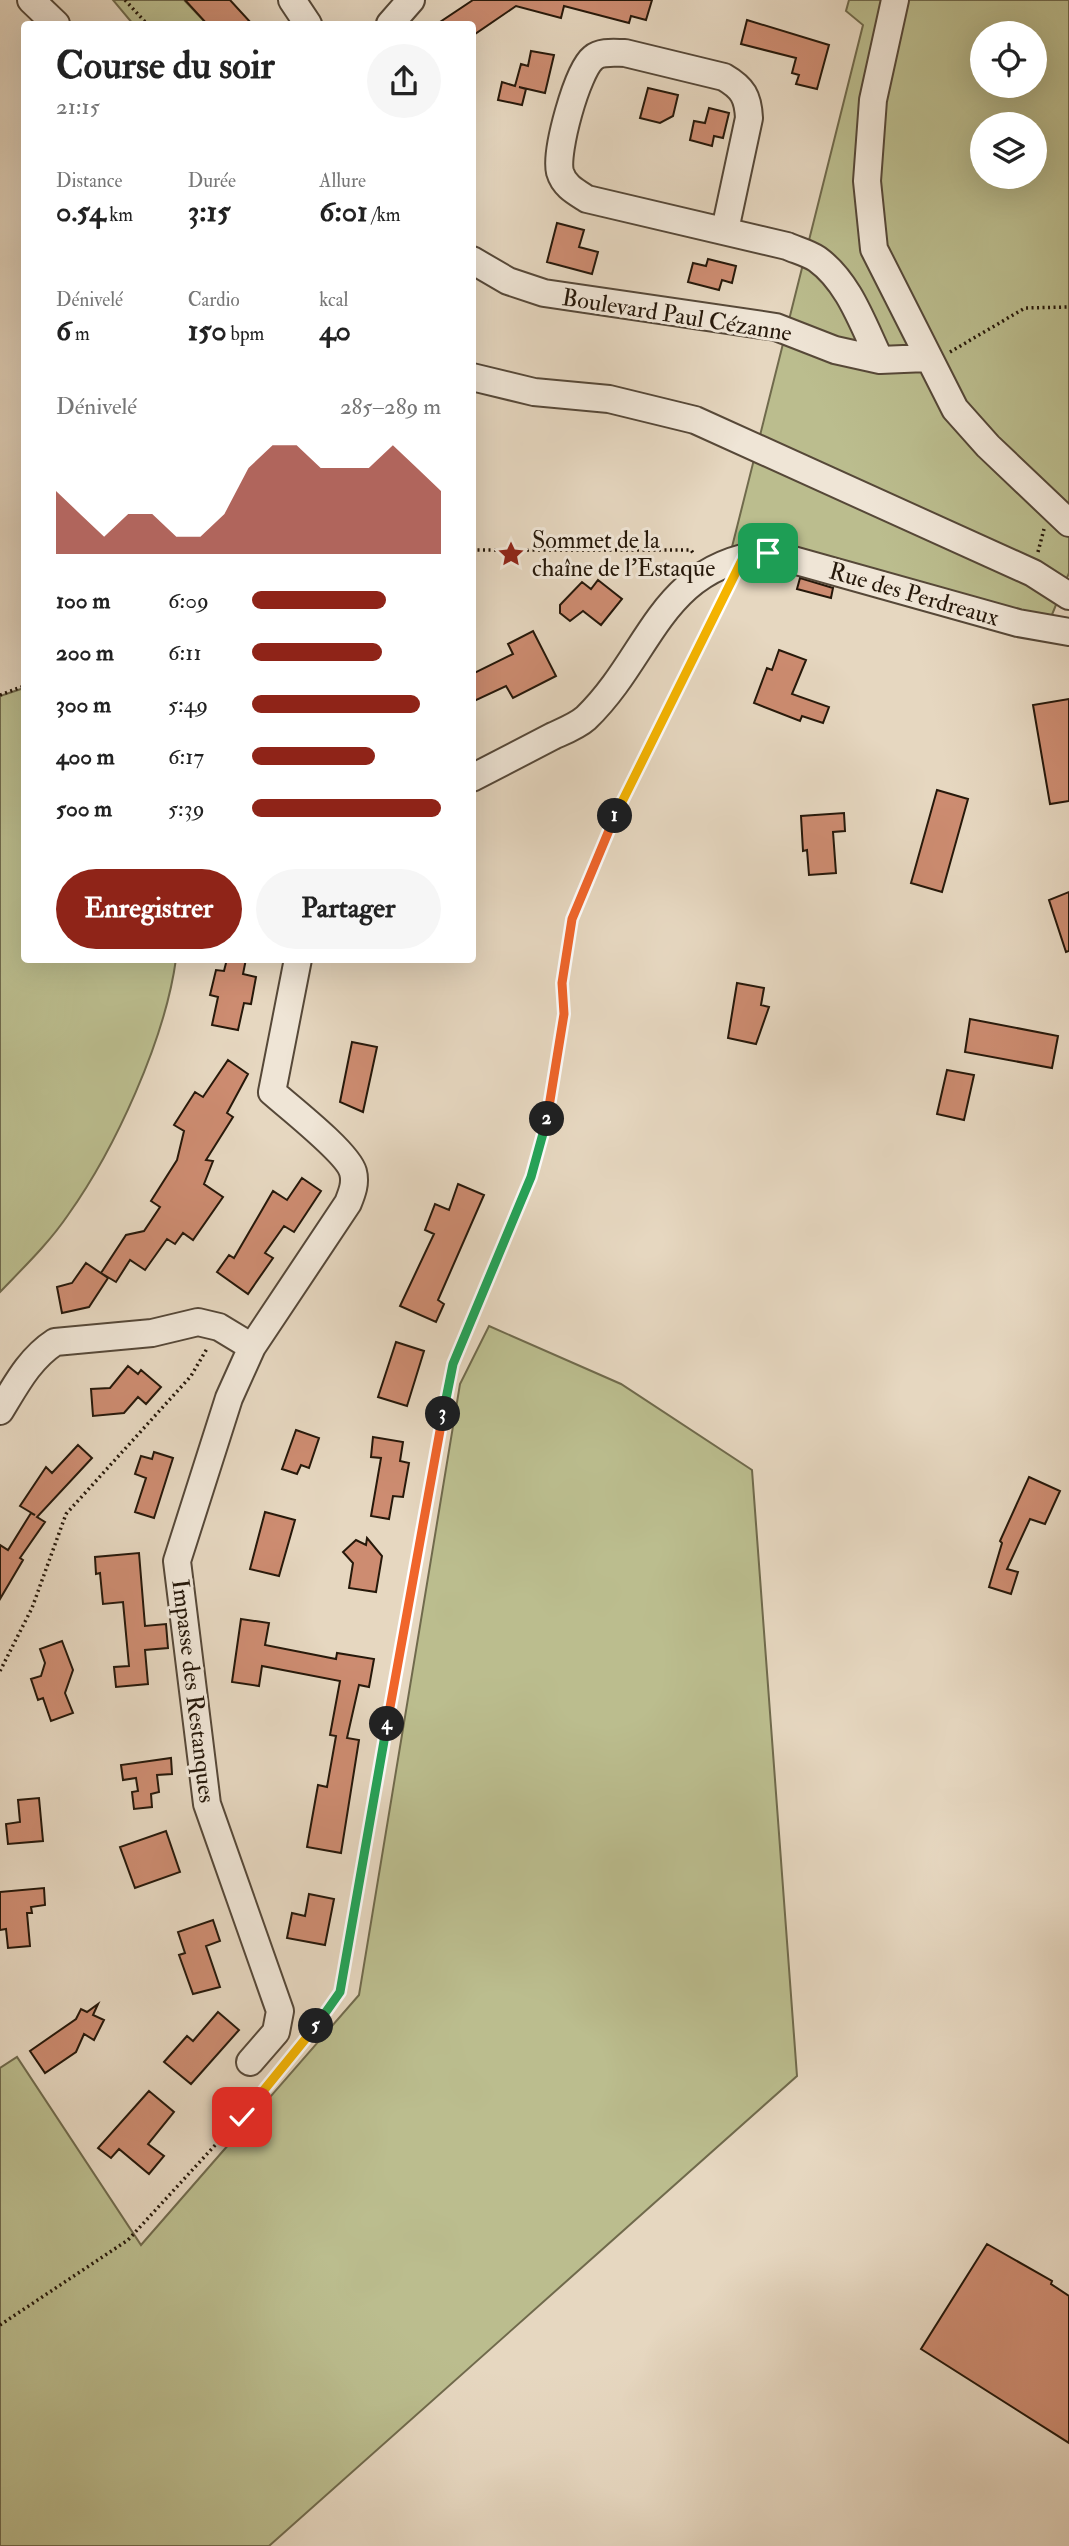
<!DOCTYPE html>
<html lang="fr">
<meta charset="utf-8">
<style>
:root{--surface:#fff;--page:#f6f6f6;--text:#222;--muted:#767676;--accent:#8f2418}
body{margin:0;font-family:"IM FELL Double Pica",serif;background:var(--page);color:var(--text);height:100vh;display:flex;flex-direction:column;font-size:26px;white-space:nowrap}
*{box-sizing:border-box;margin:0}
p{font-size:23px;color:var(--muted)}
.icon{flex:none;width:38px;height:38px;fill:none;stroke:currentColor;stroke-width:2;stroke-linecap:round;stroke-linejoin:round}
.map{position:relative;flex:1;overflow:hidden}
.panel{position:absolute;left:21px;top:21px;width:455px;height:942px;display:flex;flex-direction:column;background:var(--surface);border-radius:7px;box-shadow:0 7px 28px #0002}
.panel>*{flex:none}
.tools{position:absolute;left:970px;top:21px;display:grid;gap:14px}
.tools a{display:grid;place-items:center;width:77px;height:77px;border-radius:50%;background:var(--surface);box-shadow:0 7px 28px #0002;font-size:35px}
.pin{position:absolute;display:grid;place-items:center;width:60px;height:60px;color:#fff;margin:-30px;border-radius:14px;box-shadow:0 4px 10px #0006}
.km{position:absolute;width:35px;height:35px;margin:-18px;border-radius:50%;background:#222;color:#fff;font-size:19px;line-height:35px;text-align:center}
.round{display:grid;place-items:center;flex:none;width:74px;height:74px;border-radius:37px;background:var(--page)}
.summary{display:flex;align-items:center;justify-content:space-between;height:119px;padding:0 35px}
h1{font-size:38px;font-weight:700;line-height:52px}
.figures{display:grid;grid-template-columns:repeat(3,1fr);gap:10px;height:119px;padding:7px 35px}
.figures div{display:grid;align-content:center}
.figures b{font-size:30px;font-weight:700}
.figures small{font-size:19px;font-weight:400}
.figures p{font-size:19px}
.chart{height:196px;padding:14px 35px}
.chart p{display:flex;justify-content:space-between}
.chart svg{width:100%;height:126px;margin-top:7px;fill:var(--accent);opacity:.7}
.action{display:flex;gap:14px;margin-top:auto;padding:14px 35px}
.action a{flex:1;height:80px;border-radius:42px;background:var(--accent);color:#fff;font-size:28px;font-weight:700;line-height:80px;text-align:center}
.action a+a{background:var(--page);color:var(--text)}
ul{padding:0 35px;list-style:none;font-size:23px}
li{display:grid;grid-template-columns:112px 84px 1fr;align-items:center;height:52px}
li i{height:18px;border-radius:9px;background:var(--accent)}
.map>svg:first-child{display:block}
.green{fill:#bbbd8e;stroke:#706a4c;stroke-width:2;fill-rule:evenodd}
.building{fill:#cd8c71;stroke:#26180a;stroke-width:2}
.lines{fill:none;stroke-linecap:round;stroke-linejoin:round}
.minor-casing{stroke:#564838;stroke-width:30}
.path{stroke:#26180a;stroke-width:3.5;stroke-dasharray:2 3.5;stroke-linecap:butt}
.minor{stroke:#efe5d6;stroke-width:26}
.split-1-casing{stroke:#fff;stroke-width:14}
.split-2-casing{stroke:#fff;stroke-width:14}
.split-3-casing{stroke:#fff;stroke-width:14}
.split-4-casing{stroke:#fff;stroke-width:14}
.split-5-casing{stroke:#fff;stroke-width:14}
.split-6-casing{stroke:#fff;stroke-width:14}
.split-1{stroke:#f5b400;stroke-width:9}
.split-2{stroke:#f0652b;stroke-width:9}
.split-3{stroke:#22a559;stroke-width:9}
.split-4{stroke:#f0652b;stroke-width:9}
.split-5{stroke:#22a559;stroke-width:9}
.split-6{stroke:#f5b400;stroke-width:9}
.labels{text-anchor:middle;stroke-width:6;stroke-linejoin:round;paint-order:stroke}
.street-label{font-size:24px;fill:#26180a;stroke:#efe5d6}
.poi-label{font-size:24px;fill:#26180a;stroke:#efe5d6;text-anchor:start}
</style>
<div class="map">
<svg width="1069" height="2546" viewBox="0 0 1069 2546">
<rect width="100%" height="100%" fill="#e6d7c0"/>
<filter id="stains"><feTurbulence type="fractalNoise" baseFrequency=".00286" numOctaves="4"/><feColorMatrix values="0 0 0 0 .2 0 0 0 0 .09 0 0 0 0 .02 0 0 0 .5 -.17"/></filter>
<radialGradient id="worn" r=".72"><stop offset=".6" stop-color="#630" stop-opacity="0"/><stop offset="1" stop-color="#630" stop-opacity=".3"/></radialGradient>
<path class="green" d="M113,0H184L207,24H133Z
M849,0H1069V573L1049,622L732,547L863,25L846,11ZM982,33H1034V86H982ZM982,124H1034V177H982Z
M24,688V959H176C165,1040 115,1149 68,1215C49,1243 23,1268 0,1292V696Z
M489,1326L621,1384L752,1470L797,2076L269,2546H0V2068L17,2057L141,2245L359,1995L460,1384Z"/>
<path class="building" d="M185,0H230L252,24H207Z
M473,0H652L646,20L631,16L629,23L564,6L561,18L516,6L472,36V24H437Z
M747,20L829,45L817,89L796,84L799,75L792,73L796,58L741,44Z
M531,51L554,55L545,93L519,87L526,89L522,105L498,100L502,82L515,86L521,64L528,66Z
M648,88L678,95L673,116L660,123L640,118Z
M709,108L729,113L723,138L714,136L712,146L690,140L694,121L705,123Z
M557,223L584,230L579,247L598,252L592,274L547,262Z
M708,259L736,266L732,283L722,280L719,290L688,282L693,263L706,266Z
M800,578L833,588L831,598L797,589Z
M598,580L622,599L601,625L583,611L570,621L560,613V605L582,582L591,589Z
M533,631L556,676L513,698L506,686L472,702V674L513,654L508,644Z
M779,650L806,660L792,694L829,707L823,723L802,716L800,721L754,703L767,668L772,670Z
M1069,699V801L1050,804L1033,705Z
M937,790L968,799L942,892L911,883Z
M844,813L845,831L833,832L836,873L809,875L807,850L803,851L801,816Z
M1069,892V951L1066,952L1049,900Z
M227,959H246L243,974L256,977L251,1004L244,1003L238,1030L212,1025L218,997L210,995L216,970L224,971Z
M737,983L764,988L761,1005L769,1007L756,1044L728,1038Z
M970,1019L1058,1036L1052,1068L965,1052Z
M352,1042L377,1047L363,1112L340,1102Z
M228,1060L248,1074L227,1113L233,1117L206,1160L213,1161L204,1184L223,1197L193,1240L183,1233L175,1244L167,1239L145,1270L130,1260L116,1282L101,1273L126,1235L144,1231L160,1207L151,1201L177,1160L184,1131L174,1125L195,1092L203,1097Z
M947,1070L974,1075L964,1120L937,1114Z
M302,1178L321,1191L294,1232L284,1226L265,1253L273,1258L248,1294L217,1272L229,1255L234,1258L273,1191L287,1200Z
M458,1184L484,1195L438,1300L444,1304L436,1322L400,1306L434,1234L425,1230L435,1204L449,1210Z
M86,1263L108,1278L89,1307L62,1313L57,1287L72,1283Z
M396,1342L424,1351L407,1406L378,1397Z
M128,1366L138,1374L141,1370L161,1387L146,1404L138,1397L124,1413L93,1416L91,1389L110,1388Z
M296,1430L319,1438L309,1468L301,1465L297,1474L282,1469Z
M373,1437L403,1442L400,1461L409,1463L403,1497L393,1496L389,1519L371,1516L381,1458L371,1457Z
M78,1445L92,1458L37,1517L45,1522L20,1558L23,1560L0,1599V1545L8,1550L31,1513L35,1515L20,1506L46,1467L52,1473Z
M154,1452L173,1458L154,1518L135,1512L146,1478L135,1474L141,1456L152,1459Z
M1029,1477L1060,1491L1045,1524L1030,1519L1007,1569L1018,1572L1011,1594L989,1587L1002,1543L1000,1541Z
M265,1512L295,1520L279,1576L250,1569Z
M367,1538L382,1556L376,1592L349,1588L353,1563L343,1552L356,1540L366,1545Z
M139,1553L145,1626L166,1624L168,1648L145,1650L148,1684L116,1687L114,1667L129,1666L123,1602L103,1604L100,1573L96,1574L95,1557Z
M241,1619L269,1623L265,1645L336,1659L337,1653L374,1659L369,1687L359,1685L347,1738L359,1740L341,1853L307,1847L318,1785L327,1787L336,1736L330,1735L340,1681L262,1666L259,1686L232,1682Z
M62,1641L73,1670L65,1693L73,1713L51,1721L43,1698L38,1700L31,1679L41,1676L45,1663L40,1649Z
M171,1758L172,1774L157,1775L159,1792L151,1794L152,1807L134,1809L132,1792L138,1791L136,1778L123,1780L121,1765Z
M39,1798L43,1841L8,1844L6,1824L20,1822L18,1800Z
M166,1831L180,1872L135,1888L120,1847Z
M44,1888L45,1905L31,1907L32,1913H27L30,1946L8,1948L6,1929L0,1930V1892Z
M309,1894L334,1899L325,1945L287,1938L292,1913L305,1916Z
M213,1920L220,1941L206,1946L220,1987L193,1994L179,1955L185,1953L178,1932Z
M98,2004L93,2015L104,2020L94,2040L84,2034L76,2052L45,2073L30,2051L76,2019L81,2009L87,2012Z
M218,2012L239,2030L191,2084L164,2062L187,2036L193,2041Z
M149,2091L174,2112L148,2144L164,2156L149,2174L119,2149L111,2158L98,2148Z
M987,2244L1052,2281L1051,2284L1069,2296V2443L921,2349Z"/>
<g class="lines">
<g class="minor-casing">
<path id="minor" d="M31,0L56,24
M292,0L308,24
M895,0L873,100L867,181L874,249L955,409L988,446L1069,523
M390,24L411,0
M725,230L749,118C748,97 743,88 724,77L625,53C615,53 601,51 593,58C577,71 555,152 560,172C564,186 576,192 587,199L787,246C796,250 808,253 817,259C849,282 863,325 880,360
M472,260L508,281L544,293L776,327L835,350L880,360L927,358
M472,377L534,392L609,399L695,420L1033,573L1069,596
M472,778C499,764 526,750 553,736C564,731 577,726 586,718C652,654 659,566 768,553L1018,623L1069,632
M0,1411C16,1385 29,1359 55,1342L152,1333L198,1322L219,1327L252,1347
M250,2062L276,2032L280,2011L207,1804L177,1561L229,1398L252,1347L348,1203C352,1193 356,1183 353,1172C348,1153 289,1107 272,1092L298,959"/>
</g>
<path class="path" d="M125,0L147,24
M950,352L1025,308L1069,307
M472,550H691L693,553
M1038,552L1044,529
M0,695L24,686
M0,1671L32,1608L66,1514L191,1376L208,1347
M0,2325L128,2240L241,2117L340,1992L453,1364L531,1177L547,1121L564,1014L562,983L572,919L627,789L727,589"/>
<use href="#minor" class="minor"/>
</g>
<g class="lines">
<g class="split-1-casing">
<path id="split-1" d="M615,816L744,556L768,553"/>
</g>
<g class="split-2-casing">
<path id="split-2" d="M547,1119L564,1014L562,983L572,919L615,816"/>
</g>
<g class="split-3-casing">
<path id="split-3" d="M443,1414L453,1364L531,1177L547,1119"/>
</g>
<g class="split-4-casing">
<path id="split-4" d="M387,1724L443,1414"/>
</g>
<g class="split-5-casing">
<path id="split-5" d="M316,2026L340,1992L387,1724"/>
</g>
<g class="split-6-casing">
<path id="split-6" d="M242,2117L316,2026"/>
</g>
<use href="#split-1" class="split-1"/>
<use href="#split-2" class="split-2"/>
<use href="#split-3" class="split-3"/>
<use href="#split-4" class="split-4"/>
<use href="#split-5" class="split-5"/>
<use href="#split-6" class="split-6"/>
</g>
<defs>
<g id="sight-bare" transform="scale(2.1)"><path d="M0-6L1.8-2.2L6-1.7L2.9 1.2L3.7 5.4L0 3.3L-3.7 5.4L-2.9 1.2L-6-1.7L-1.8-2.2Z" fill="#8f2418" stroke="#efe5d6" stroke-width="2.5" paint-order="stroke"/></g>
</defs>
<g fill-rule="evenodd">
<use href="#sight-bare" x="511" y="554"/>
</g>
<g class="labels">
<g class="street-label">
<text transform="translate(677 315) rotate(9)" y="8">Boulevard Paul Cézanne</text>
<text transform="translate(914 594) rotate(16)" y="8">Rue des Perdreaux</text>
<text transform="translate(194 1691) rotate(83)" y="8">Impasse des Restanques</text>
</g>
<g class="poi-label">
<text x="532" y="548">Sommet de la<tspan x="532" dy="28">chaîne de l'Estaque</tspan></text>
</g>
</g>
<rect width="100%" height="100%" filter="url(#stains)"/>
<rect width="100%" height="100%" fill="url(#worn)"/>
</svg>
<div class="tools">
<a><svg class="icon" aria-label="locate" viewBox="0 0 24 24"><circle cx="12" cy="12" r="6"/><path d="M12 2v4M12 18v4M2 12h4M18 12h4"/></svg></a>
<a><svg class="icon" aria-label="layers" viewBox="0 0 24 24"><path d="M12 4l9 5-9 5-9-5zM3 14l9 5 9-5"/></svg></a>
</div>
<div class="pin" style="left:768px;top:553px;background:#1e9e55"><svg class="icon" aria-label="arrive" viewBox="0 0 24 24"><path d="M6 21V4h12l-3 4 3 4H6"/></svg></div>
<div class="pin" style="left:242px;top:2117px;background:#d93025"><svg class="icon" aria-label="check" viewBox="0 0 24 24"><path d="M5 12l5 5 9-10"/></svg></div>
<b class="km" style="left:615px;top:816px">1</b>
<b class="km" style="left:547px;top:1119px">2</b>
<b class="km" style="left:443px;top:1414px">3</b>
<b class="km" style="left:387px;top:1724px">4</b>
<b class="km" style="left:316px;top:2026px">5</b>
<section class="panel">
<div class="summary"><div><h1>Course du soir</h1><p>21:15</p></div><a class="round"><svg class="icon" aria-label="share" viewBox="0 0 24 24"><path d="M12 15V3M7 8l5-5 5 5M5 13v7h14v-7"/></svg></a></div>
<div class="figures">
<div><p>Distance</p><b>0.54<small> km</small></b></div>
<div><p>Durée</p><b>3:15</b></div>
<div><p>Allure</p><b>6:01<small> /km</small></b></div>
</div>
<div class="figures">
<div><p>Dénivelé</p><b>6<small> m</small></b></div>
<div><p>Cardio</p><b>150<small> bpm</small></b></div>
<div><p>kcal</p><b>40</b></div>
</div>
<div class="chart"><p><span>Dénivelé</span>285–289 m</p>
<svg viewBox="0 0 160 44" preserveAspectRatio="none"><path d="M0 44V22L10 30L20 38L30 30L40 30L50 38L60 38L70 30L80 14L90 6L100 6L110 14L120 14L130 14L140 6L150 14L160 22V44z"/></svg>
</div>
<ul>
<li><b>100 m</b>6:09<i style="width:71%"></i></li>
<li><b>200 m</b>6:11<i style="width:69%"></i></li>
<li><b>300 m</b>5:49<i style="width:89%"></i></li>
<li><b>400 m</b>6:17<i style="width:65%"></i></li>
<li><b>500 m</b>5:39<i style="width:100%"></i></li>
</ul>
<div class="action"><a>Enregistrer</a><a>Partager</a></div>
</section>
</div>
